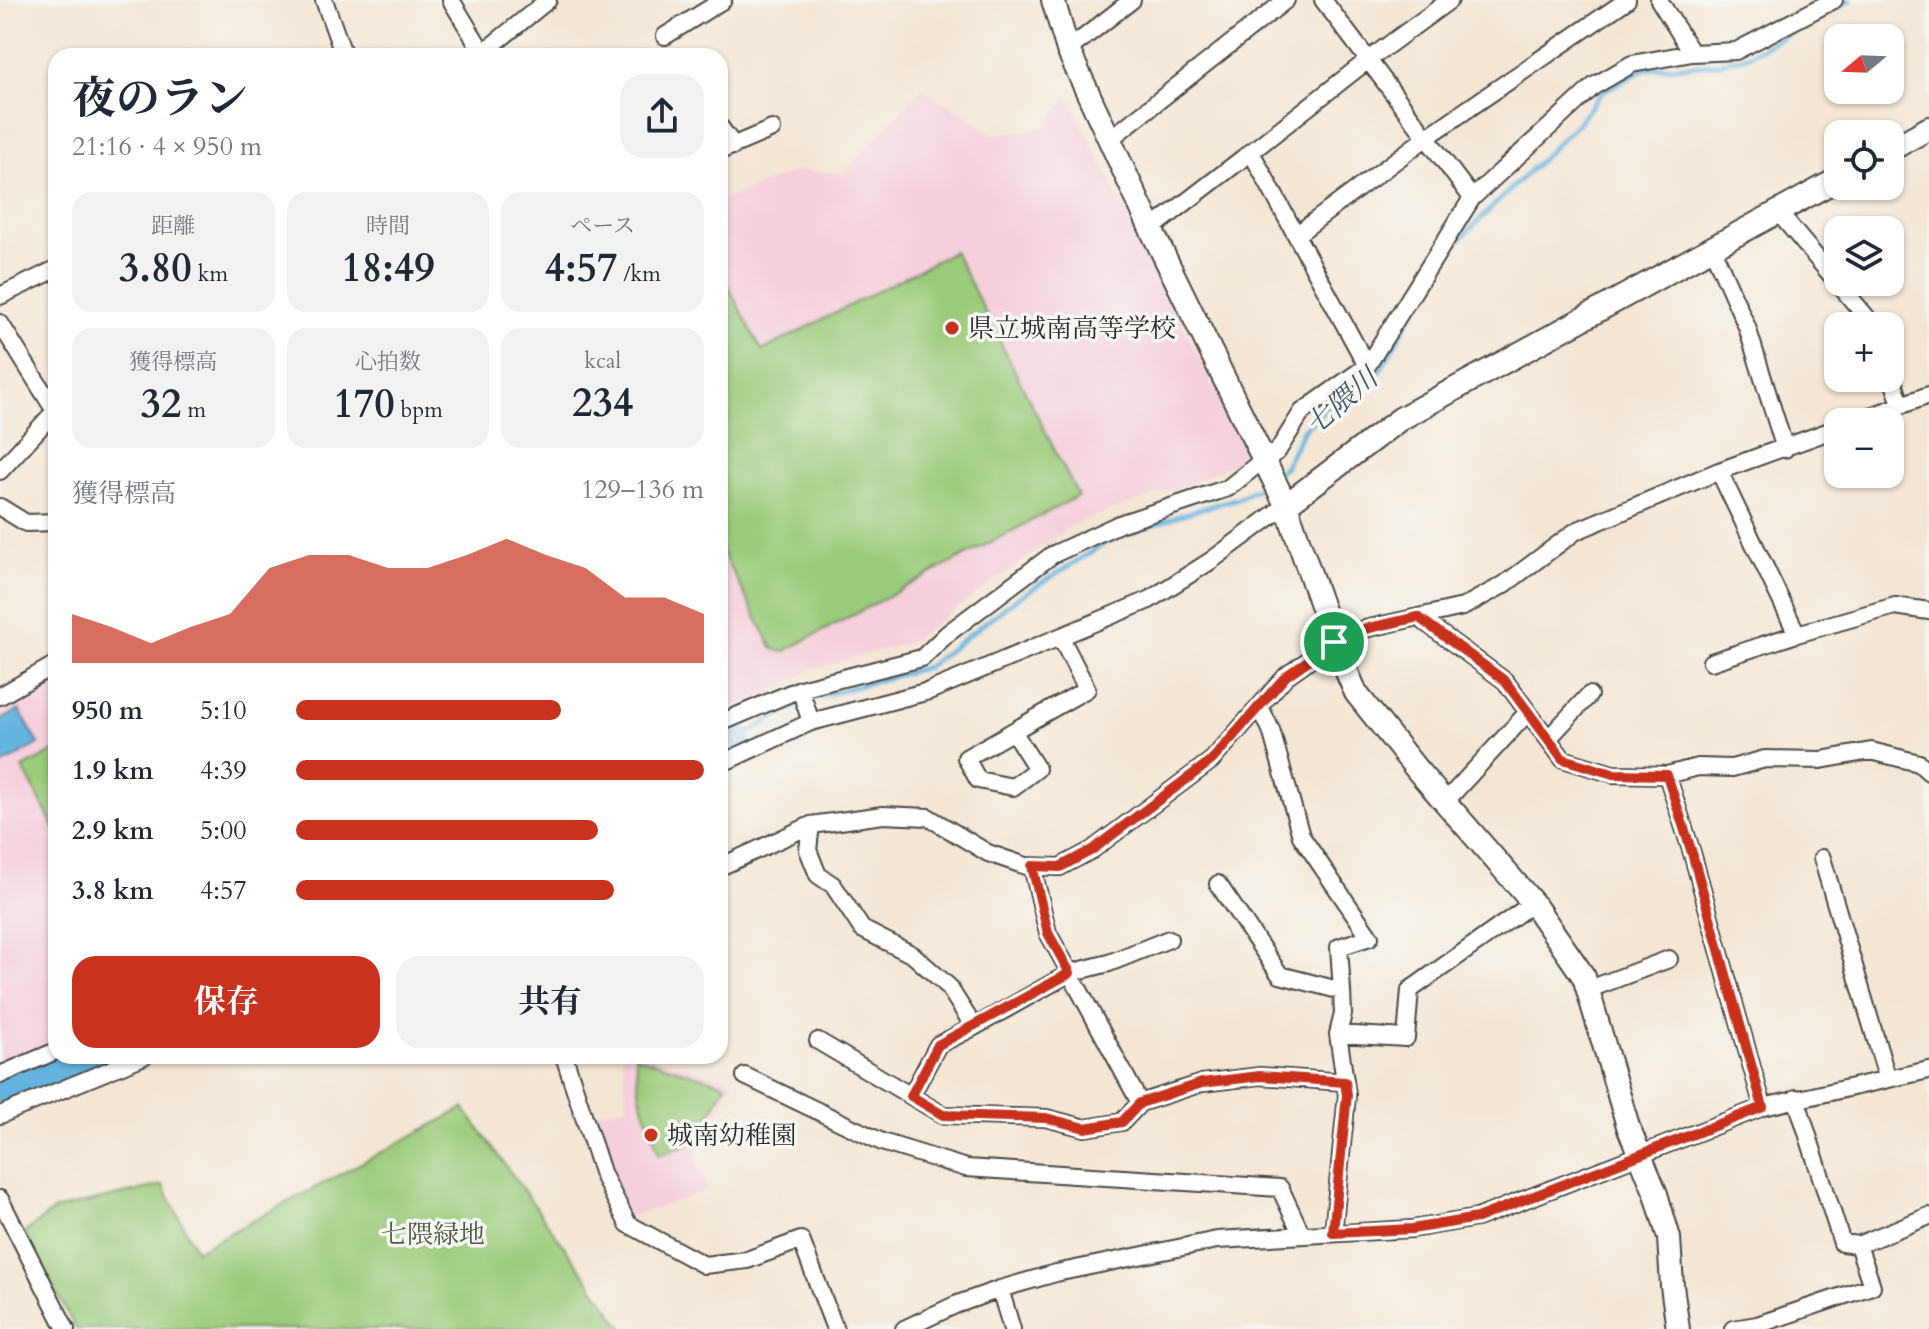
<!DOCTYPE html>
<html lang="ja">
<meta charset="utf-8">
<style>
:root{--surface:#fff;--page:#f2f2f3;--text:#1f2937;--muted:#747a83;--accent:#c8321e}
body{margin:0;font-family:Cardo,"Noto Serif JP",serif;background:var(--page);color:var(--text);height:100vh;display:flex;flex-direction:column;font-size:30px;white-space:nowrap}
*{box-sizing:border-box;margin:0}
p{font-size:26px;color:var(--muted)}
.icon{flex:none;width:44px;height:44px;fill:none;stroke:currentColor;stroke-width:2;stroke-linecap:round;stroke-linejoin:round}
.map{position:relative;flex:1;overflow:hidden}
.side{position:absolute;left:48px;top:48px;width:680px;height:1016px;display:flex;flex-direction:column;background:var(--surface);border-radius:24px;box-shadow:0 2px 6px #0004}
.side>*{flex:none}
.needle{width:52px;rotate:251deg}
.buttons{position:absolute;left:1824px;top:24px;display:grid;gap:16px}
.buttons a{display:grid;place-items:center;width:80px;height:80px;border-radius:16px;background:var(--surface);box-shadow:0 2px 6px #0004;font-size:40px}
.pin{position:absolute;display:grid;place-items:center;width:68px;height:68px;color:#fff;margin:-34px;border:4px solid #fff;border-radius:50%;box-shadow:0 2px 8px #0007}
.round{display:grid;place-items:center;flex:none;width:84px;height:84px;border-radius:24px;background:var(--page)}
.overview{display:flex;align-items:center;justify-content:space-between;height:136px;padding:0 24px}
h1{font-size:44px;font-weight:700;line-height:60px}
.metrics{display:grid;grid-template-columns:repeat(3,1fr);gap:12px;height:136px;padding:8px 24px}
.metrics div{display:grid;align-content:center;border-radius:20px;background:var(--page);text-align:center}
.metrics b{font-size:40px;font-weight:700}
.metrics small{font-size:22px;font-weight:400}
.metrics p{font-size:22px}
.chart{height:224px;padding:16px 24px}
.chart p{display:flex;justify-content:space-between}
.chart svg{width:100%;height:144px;margin-top:8px;fill:var(--accent);opacity:.7}
.action{display:flex;gap:16px;margin-top:auto;padding:16px 24px}
.action a{flex:1;height:92px;border-radius:24px;background:var(--accent);color:#fff;font-size:32px;font-weight:700;line-height:92px;text-align:center}
.action a+a{background:var(--page);color:var(--text)}
ul{padding:0 24px;list-style:none;font-size:26px}
li{display:grid;grid-template-columns:128px 96px 1fr;align-items:center;height:60px}
li i{height:20px;border-radius:10px;background:var(--accent)}
.map>svg:first-child{display:block}
.built{fill:#f5cfdb}
.green{fill:#9bcb7a;stroke:#637b52;stroke-width:2}
.water{fill:#63b3de;stroke:#476f84;stroke-width:2}
.lines{fill:none;stroke-linecap:round;stroke-linejoin:round}
.stream{stroke:#63b3de;stroke-width:5}
.river{stroke:#63b3de;stroke-width:32}
.street-casing{stroke:#494744;stroke-width:20}
.secondary-casing{stroke:#494744;stroke-width:26}
.street{stroke:#fff;stroke-width:16}
.secondary{stroke:#fff;stroke-width:22}
.route-casing{stroke:#fff;stroke-width:16}
.route{stroke:#c8321e;stroke-width:10}
.poi-dot{fill:#c8321e;stroke:#f6f6f2;stroke-width:3}
.labels{text-anchor:middle;stroke-width:7;stroke-linejoin:round;paint-order:stroke}
.poi-label{font-size:26px;fill:#2b2b2b;stroke:#f6f6f2;text-anchor:start}
.park-label{font-size:26px;fill:#4d5b43;stroke:#f6f6f2}
.water-label{font-size:28px;font-style:italic;fill:#3f5b6a;stroke:#f6f6f2}
</style>
<div class="map">
<svg width="1929" height="1329" viewBox="0 0 1929 1329">
<rect width="100%" height="100%" fill="#f6f6f2"/>
<filter id="ink" filterUnits="userSpaceOnUse"><feTurbulence type="fractalNoise" baseFrequency=".0125" numOctaves="2"/><feDisplacementMap in="SourceGraphic" scale="16" xChannelSelector="R" yChannelSelector="G"/><feConvolveMatrix kernelMatrix="1 2 1 2 8 2 1 2 1" color-interpolation-filters="sRGB"/></filter>
<filter id="wash" filterUnits="userSpaceOnUse"><feTurbulence type="fractalNoise" baseFrequency=".006" numOctaves="4" result="noise"/><feDisplacementMap in="SourceGraphic" scale="32" xChannelSelector="R" yChannelSelector="G"/><feGaussianBlur stdDeviation="1.8" result="paint"/><feColorMatrix in="noise" values="0 0 0 0 0 0 0 0 0 0 0 0 0 0 0 0 0 1.4 0 .05"/><feComposite in="paint" operator="in"/></filter>
<g filter="url(#wash)">
<rect width="100%" height="100%" fill="#f4e6d4"/>
<path class="built" d="M922,88L993,134L1045,128L1068,96L1248,456L1198,480L1074,524L909,643L812,669L749,703L720,709V201L796,171L844,173Z
M56,676V1039L0,1063V706Z
M622,1056H650L734,1080L695,1155L708,1190L629,1218L589,1114L627,1106Z"/>
<path class="green" d="M954,251L1078,496L783,652L773,649L720,548V270L762,351Z
M56,750V831L23,768Z
M635,1056L726,1084L697,1141L659,1155L640,1096Z
M464,1108L624,1329H76L24,1233L54,1210L163,1185L196,1251Z"/>
<path class="water" d="M19,710L39,744L0,766V721Z"/>
<g class="lines">
<path class="stream" d="M1834,9L1851,0
M1277,474L1285,466L1304,429L1348,388L1377,376L1447,252L1578,123L1603,91L1645,69L1716,64L1747,56L1825,14
M735,741L789,709L821,696L927,667L1016,599L1109,541L1184,514L1238,498L1267,484"/>
<path class="river" d="M720,741H735
M0,1087L89,1056"/>
</g>
</g>
<g filter="url(#ink)">
<g class="lines">
<g class="street-casing">
<path id="street" d="M324,0L344,56
M451,0L483,53
M1659,0L1692,53
M665,36L723,0
M1068,50L1132,0
M479,56L548,0
M720,127L734,146
M1110,139L1286,0
M720,151L772,129
M1251,152L1368,60L1450,0
M1472,198L1594,86L1632,64L1692,53L1736,51L1834,0
M1778,212L1874,326
M1151,229L1251,152L1367,366L1472,198L1323,0
M1296,235L1427,137L1627,0
M1712,248L1747,327L1785,449
M0,296L56,269
M0,323L55,411
M1890,372L1901,404
M1855,422L1929,395
M0,471L56,410
M1719,471L1797,634L1895,606L1929,611
M0,507L26,523L56,522
M1418,617L1505,681L1563,759L1613,774L1667,775L1698,767L1732,768L1765,759L1821,760L1871,751L1919,763L1929,772
M1711,662L1797,634
M800,689L922,658L947,634L1052,555L1119,524L1228,488L1263,460L1277,452L1302,412L1367,366
M0,696L56,664
M1260,707L1271,730L1301,836L1370,937L1339,947L1342,991
M720,723L800,689L811,722
M1013,731L1037,769L1013,787L978,780L966,758L1087,689L1061,638
M1548,739L1589,695
M720,764L811,722L929,691L1149,600L1212,560L1286,505
M1667,775L1692,853L1763,1107
M1445,802L1528,712
M811,825L808,850L818,875L833,885L862,929L913,955L948,986L974,1027L1070,973L1048,933L1032,866
M1822,858L1887,1077
M720,867L811,825L883,815L928,817L988,853L1026,866L1060,867L1092,850L1212,760L1286,676L1347,633L1463,607L1505,584L1576,531L1719,471L1838,428
M1218,884L1280,975L1342,991L1343,1014L1338,1034
M1169,939L1109,963L1070,973L1140,1103L1202,1083L1260,1076L1345,1082
M1587,990L1669,959
M818,1041L943,1115L1046,1118L1085,1128L1122,1122L1140,1103
M564,1056L603,1175L628,1224L704,1265L747,1260L801,1240L835,1329
M0,1075L56,1051
M745,1076L882,1142L966,1168L1280,1188L1301,1233
M911,1096L938,1045L974,1027
M1796,1098L1842,1243L1858,1245
M0,1115L144,1056
M0,1199L66,1329
M1333,1233L1347,1095L1338,1034L1406,1038L1410,990L1533,903
M1000,1289L1012,1329
M904,1329L955,1305L1000,1289L1056,1273L1217,1240L1412,1229L1477,1218L1763,1107L1929,1070
M1733,1329L1757,1325L1872,1286L1858,1245L1929,1216"/>
</g>
<g class="secondary-casing">
<path id="secondary" d="M1053,0L1068,50L1151,229L1286,505L1334,642L1356,693L1418,771L1533,903L1584,977L1628,1126L1656,1194L1669,1238L1672,1286L1678,1329
M1890,150L1929,128
M1286,505L1400,419L1838,179"/>
</g>
<use href="#street" class="street"/>
<use href="#secondary" class="secondary"/>
</g>
</g>
<g class="lines" filter="url(#ink)">
<g class="route-casing">
<path id="route" d="M1418,617L1505,681L1563,759L1613,774L1667,775L1692,853L1763,1107L1477,1218L1412,1229L1333,1233L1347,1095L1345,1082L1260,1076L1202,1083L1140,1103L1122,1122L1085,1128L1046,1118L943,1115L911,1096L938,1045L1070,973L1048,933L1032,866L1060,867L1092,850L1212,760L1286,676L1347,633Z"/>
</g>
<use href="#route" class="route"/>
</g>
<g class="poi-dot">
<circle cx="952" cy="328" r="8"/>
<circle cx="651" cy="1135" r="8"/>
</g>
<g class="labels">
<g class="poi-label">
<text x="968" y="337">県立城南高等学校</text>
<text x="667" y="1144">城南幼稚園</text>
</g>
<g class="park-label">
<text x="433" y="1243">七隈緑地</text>
</g>
<g class="water-label">
<text transform="translate(1341 401) rotate(-41)" y="10">七隈川</text>
</g>
</g>
</svg>
<div class="buttons">
<a><svg class="needle" viewBox="-14 -14 28 28"><path d="M0-13l5 13h-10z" fill="#e53935"/><path d="M0 13l5-13h-10z" fill="#747a83"/></svg></a>
<a><svg class="icon" aria-label="locate" viewBox="0 0 24 24"><circle cx="12" cy="12" r="6"/><path d="M12 2v4M12 18v4M2 12h4M18 12h4"/></svg></a>
<a><svg class="icon" aria-label="layers" viewBox="0 0 24 24"><path d="M12 4l9 5-9 5-9-5zM3 14l9 5 9-5"/></svg></a>
<a>+</a>
<a>−</a>
</div>
<div class="pin" style="left:1334px;top:642px;background:#1e9e55"><svg class="icon" aria-label="arrive" viewBox="0 0 24 24"><path d="M6 21V4h12l-3 4 3 4H6"/></svg></div>
<section class="side">
<div class="overview"><div><h1>夜のラン</h1><p>21:16 · 4 × 950 m</p></div><a class="round"><svg class="icon" aria-label="share" viewBox="0 0 24 24"><path d="M12 15V3M7 8l5-5 5 5M5 13v7h14v-7"/></svg></a></div>
<div class="metrics">
<div><p>距離</p><b>3.80<small> km</small></b></div>
<div><p>時間</p><b>18:49</b></div>
<div><p>ペース</p><b>4:57<small> /km</small></b></div>
</div>
<div class="metrics">
<div><p>獲得標高</p><b>32<small> m</small></b></div>
<div><p>心拍数</p><b>170<small> bpm</small></b></div>
<div><p>kcal</p><b>234</b></div>
</div>
<div class="chart"><p><span>獲得標高</span>129–136 m</p>
<svg viewBox="0 0 160 44" preserveAspectRatio="none"><path d="M0 44V29L10 33L20 38L30 33L40 29L50 15L60 11L70 11L80 15L90 15L100 11L110 6L120 11L130 15L140 24L150 24L160 29V44z"/></svg>
</div>
<ul>
<li><b>950 m</b>5:10<i style="width:65%"></i></li>
<li><b>1.9 km</b>4:39<i style="width:100%"></i></li>
<li><b>2.9 km</b>5:00<i style="width:74%"></i></li>
<li><b>3.8 km</b>4:57<i style="width:78%"></i></li>
</ul>
<div class="action"><a>保存</a><a>共有</a></div>
</section>
</div>
